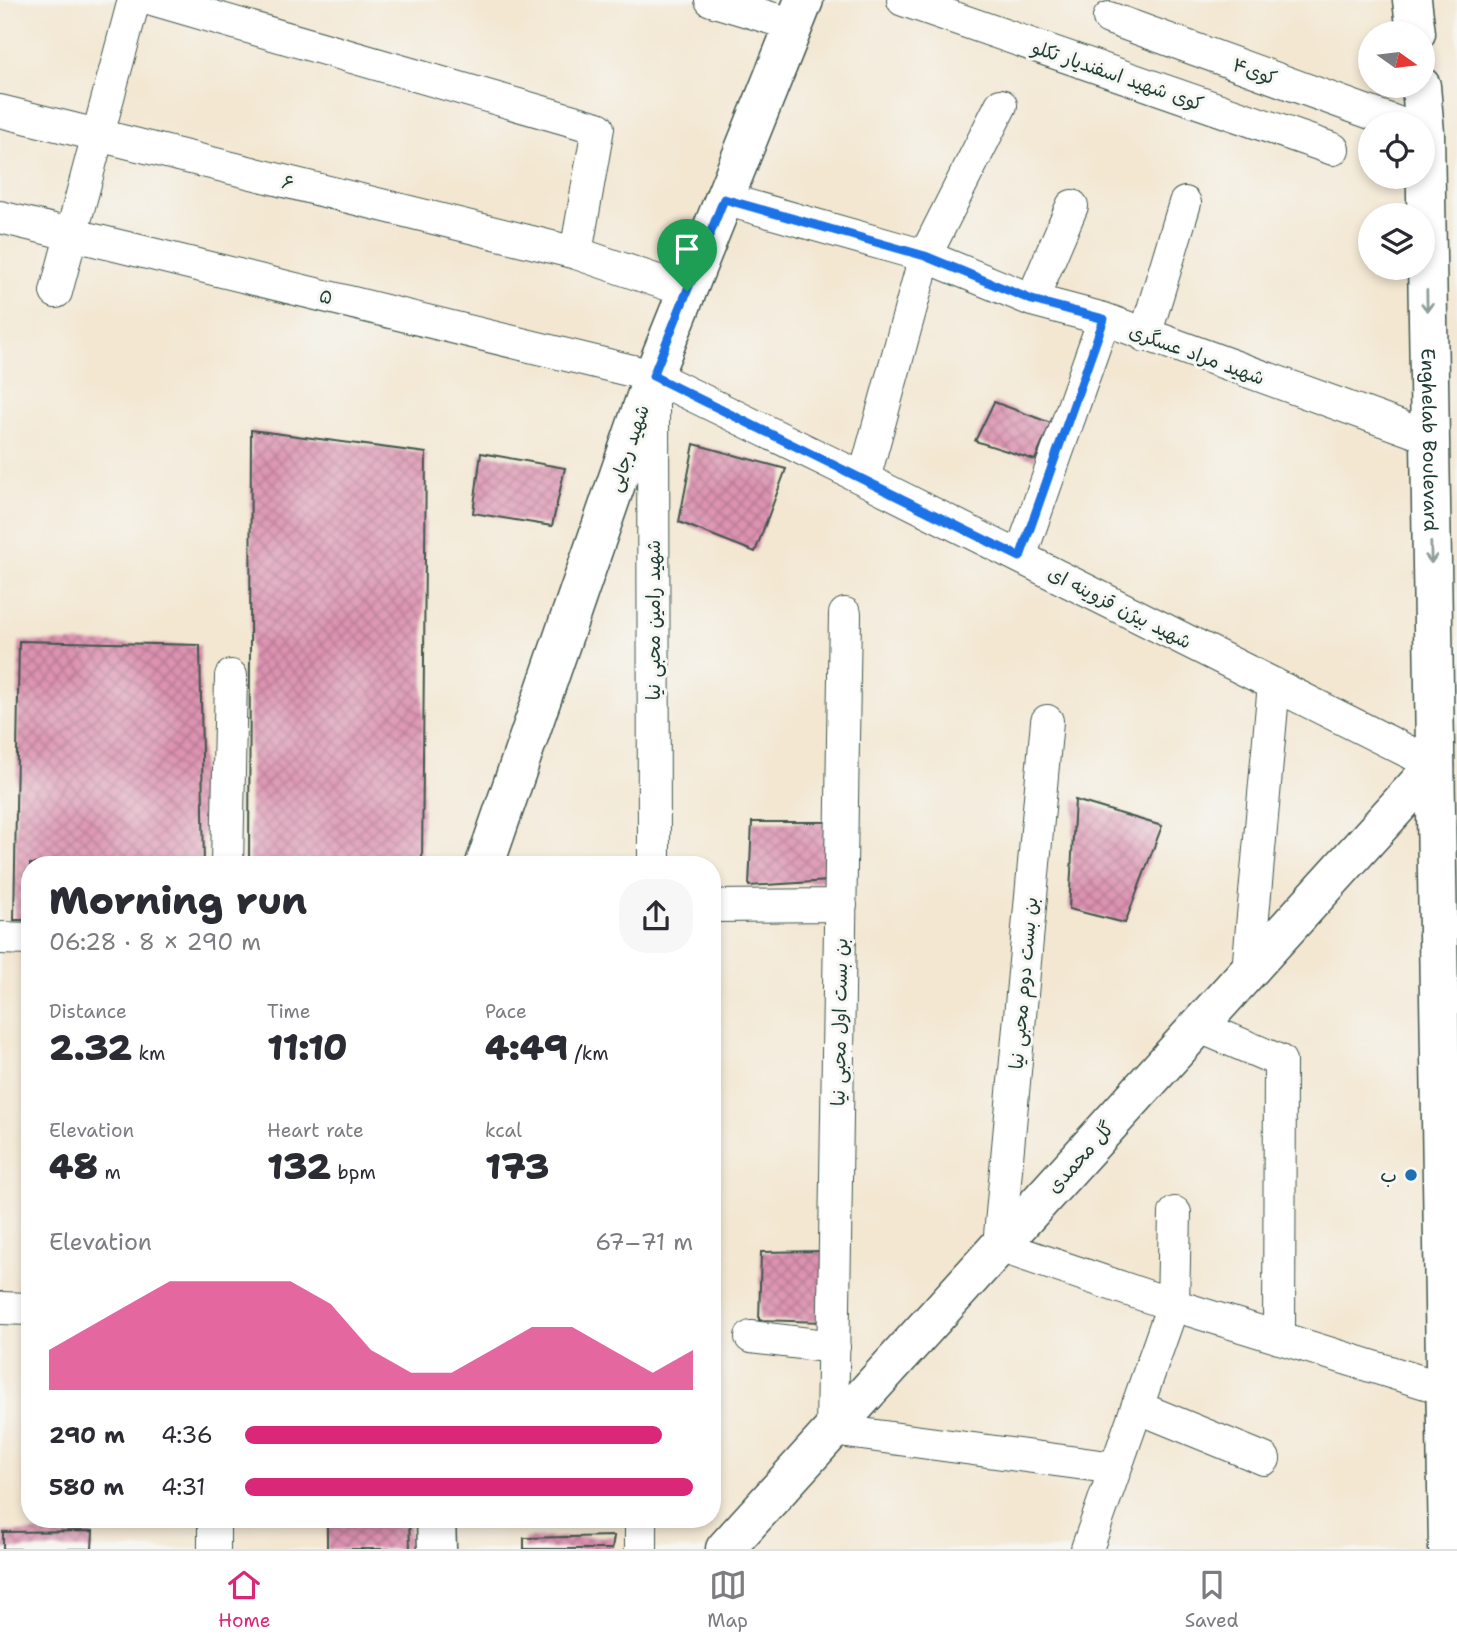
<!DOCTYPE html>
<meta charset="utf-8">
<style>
:root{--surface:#fff;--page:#f7f7f7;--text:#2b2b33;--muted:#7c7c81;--line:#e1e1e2;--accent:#db2777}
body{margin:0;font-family:"Shantell Sans","Playpen Sans Arabic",sans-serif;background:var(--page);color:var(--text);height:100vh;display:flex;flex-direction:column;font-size:26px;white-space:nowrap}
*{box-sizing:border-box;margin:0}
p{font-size:23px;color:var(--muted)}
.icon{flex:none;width:38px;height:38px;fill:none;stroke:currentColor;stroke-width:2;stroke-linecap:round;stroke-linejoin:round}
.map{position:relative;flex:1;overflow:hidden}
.side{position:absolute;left:21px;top:856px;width:700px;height:672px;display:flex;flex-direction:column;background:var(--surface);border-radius:28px;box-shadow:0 4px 10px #0003}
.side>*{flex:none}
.needle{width:46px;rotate:104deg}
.controls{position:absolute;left:1358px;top:21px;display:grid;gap:14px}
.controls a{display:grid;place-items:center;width:77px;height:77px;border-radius:50%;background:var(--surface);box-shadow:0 4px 10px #0003;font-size:35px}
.pin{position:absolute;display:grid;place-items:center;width:60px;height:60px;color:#fff;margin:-72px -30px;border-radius:50% 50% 50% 0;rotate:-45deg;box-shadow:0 0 7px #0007}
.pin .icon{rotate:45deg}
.round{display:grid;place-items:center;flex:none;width:74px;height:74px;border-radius:28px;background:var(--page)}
.summary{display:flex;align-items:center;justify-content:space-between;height:119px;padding:0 28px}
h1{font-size:38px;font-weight:800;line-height:52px}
.metrics{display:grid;grid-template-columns:repeat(3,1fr);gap:10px;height:119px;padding:7px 28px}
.metrics div{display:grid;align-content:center}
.metrics b{font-size:35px;font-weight:800}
.metrics small{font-size:19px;font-weight:400}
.metrics p{font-size:19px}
.chart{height:196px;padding:14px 28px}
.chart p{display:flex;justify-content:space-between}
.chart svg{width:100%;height:126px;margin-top:7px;fill:var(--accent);opacity:.7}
ul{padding:0 28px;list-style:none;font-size:23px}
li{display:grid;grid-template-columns:112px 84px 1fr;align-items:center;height:52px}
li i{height:18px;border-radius:9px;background:var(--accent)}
.tabs{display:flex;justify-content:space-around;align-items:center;height:98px;border-top:2px solid var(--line);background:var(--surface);font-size:19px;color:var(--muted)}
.tabs a{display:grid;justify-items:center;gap:4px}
.tabs .active{color:var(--accent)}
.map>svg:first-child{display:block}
.building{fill:url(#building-cross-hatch)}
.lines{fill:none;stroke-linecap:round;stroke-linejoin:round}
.street-casing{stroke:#3f564c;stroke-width:34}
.secondary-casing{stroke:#3f564c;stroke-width:41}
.primary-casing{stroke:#3f564c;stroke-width:41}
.street{stroke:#fff;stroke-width:32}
.secondary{stroke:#fff;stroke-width:38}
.primary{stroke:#fff;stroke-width:38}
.oneway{stroke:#8f9e9a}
.route-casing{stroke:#fff;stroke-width:14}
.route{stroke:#1a73e8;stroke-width:9}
.poi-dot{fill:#1f6fb2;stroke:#f6f6f2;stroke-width:2.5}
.labels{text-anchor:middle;stroke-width:6;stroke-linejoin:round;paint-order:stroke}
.street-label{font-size:19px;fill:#1f3d34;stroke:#f6f6f2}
.poi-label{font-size:19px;fill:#1f3d34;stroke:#f6f6f2;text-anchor:end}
</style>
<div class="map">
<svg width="1457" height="1549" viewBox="0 0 1457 1549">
<defs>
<pattern id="building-cross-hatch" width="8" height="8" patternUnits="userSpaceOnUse" patternTransform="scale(1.75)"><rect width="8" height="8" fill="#dd93b1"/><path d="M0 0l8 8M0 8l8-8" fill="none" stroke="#b37991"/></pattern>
</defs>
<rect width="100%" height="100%" fill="#f6f6f2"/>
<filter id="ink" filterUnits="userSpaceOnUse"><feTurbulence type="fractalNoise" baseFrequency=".0143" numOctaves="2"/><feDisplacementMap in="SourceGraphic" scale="14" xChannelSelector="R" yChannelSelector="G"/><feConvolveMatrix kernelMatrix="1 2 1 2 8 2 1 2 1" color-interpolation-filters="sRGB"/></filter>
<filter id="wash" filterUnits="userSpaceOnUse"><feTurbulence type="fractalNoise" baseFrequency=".00686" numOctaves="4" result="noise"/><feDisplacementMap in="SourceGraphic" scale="28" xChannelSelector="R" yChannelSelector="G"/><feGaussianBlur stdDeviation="1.57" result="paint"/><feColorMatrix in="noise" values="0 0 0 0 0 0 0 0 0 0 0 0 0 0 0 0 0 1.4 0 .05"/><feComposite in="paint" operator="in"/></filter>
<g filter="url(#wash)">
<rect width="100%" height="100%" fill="#f3e7d2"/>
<g id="blocks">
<path class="building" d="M994,402L1051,423L1035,460L975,441Z
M251,430L426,453L422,864H249Z
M694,444L786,469L755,552L679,522Z
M481,453L565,468L552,526L473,513Z
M19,641L200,645L204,864H30V920H14Z
M1075,800L1162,826L1125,923L1069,909Z
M752,822H832L829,881L749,886Z
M827,1251L824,1322L759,1320L761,1252Z
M327,1519H409L410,1549H327Z
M93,1531L92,1549H3V1532Z
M614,1536L612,1549H524V1538Z"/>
</g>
</g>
<g filter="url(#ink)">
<use href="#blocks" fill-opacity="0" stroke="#3f564c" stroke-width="2"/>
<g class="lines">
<g class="street-casing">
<path id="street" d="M155,0L598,128L576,253L687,291
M711,0L794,25
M903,0L1333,149
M1109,18L1401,124
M0,111L576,253
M724,199L925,256L1032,300L1104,319L1429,437
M0,217L653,376L864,479L1435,765
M56,292L134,0
M1032,300L1072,206
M1145,336L1185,203
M653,393L654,864
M864,479L925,256L1001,105
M1020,557L1104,319
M845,614L832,1430L1115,1468
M1047,721L999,1246L1173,1305L1445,1389
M227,864L231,676
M712,906L841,905
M0,938L30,939
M1248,971L1274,684
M1198,1026L1280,1061L1279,1338
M0,1308L30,1309
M751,1337L834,1347
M1137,1407L1264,1459
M214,1549V1519
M641,1549V1519
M1087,1549L1173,1305L1175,1213"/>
</g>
<g class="secondary-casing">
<path id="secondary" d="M485,864L653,376L804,0
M436,1519L437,1549
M725,1549L1435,765"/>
</g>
<g class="primary-casing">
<g id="primary">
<path d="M1412,0L1416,33"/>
<path id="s1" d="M1421,86L1425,133L1448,1549"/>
</g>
</g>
<use href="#street" class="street"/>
<use href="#secondary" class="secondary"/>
<use href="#primary" class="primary"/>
</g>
<defs><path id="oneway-shaft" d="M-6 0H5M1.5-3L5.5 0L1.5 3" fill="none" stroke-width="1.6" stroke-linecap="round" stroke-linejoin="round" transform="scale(1.75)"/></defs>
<g class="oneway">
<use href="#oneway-shaft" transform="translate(1427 301) rotate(89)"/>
<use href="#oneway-shaft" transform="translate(1431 553) rotate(89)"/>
</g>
</g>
<g class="lines" filter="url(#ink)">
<g class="route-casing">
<path id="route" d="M724,199L925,256L1032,300L1104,319L1020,557L653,376Z"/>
</g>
<use href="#route" class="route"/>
</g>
<circle class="poi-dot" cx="1411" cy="1175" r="7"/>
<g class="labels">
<g class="street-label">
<text transform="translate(1255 71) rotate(20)" y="7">کوی۴</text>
<text transform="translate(1118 75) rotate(19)" y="7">کوی شهید اسفندیار تکلو</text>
<text transform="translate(288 182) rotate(14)" y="7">۶</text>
<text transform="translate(326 296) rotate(14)" y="7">۵</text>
<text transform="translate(1197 354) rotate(20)" y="7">شهید مراد عسگری</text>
<text dy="7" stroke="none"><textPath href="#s1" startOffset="354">Enghelab Boulevard</textPath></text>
<text transform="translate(628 448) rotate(-71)" y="7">شهید رجایی</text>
<text transform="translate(1120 607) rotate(27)" y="7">شهید بیژن قزوینه ای</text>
<text transform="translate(653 620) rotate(-90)" y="7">شهید رامین محبی نیا</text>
<text transform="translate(1023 983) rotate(-85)" y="7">بن بست دوم محبی نیا</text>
<text transform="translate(839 1022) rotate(-89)" y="7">بن بست اول محبی نیا</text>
<text transform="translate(1080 1157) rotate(-48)" y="7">گل محمدی</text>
</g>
<g class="poi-label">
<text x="1397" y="1182">ب</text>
</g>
</g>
</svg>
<div class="controls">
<a><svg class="needle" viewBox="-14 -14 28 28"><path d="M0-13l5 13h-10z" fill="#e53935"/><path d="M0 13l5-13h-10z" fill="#7c7c81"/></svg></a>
<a><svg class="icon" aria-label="locate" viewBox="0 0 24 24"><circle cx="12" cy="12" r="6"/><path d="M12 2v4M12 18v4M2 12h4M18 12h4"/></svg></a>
<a><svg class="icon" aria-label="layers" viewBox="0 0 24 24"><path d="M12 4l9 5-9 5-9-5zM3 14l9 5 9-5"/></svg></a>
</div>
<div class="pin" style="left:687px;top:291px;background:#1e9e55"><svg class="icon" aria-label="arrive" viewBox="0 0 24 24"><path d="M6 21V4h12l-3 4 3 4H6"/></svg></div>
<section class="side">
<div class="summary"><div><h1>Morning run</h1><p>06:28 · 8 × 290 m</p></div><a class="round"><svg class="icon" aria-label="share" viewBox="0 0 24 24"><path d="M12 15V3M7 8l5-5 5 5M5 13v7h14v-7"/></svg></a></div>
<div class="metrics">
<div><p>Distance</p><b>2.32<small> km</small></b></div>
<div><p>Time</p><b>11:10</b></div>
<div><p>Pace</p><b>4:49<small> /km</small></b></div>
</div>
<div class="metrics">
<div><p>Elevation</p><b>48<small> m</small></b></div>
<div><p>Heart rate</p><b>132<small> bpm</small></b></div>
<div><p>kcal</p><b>173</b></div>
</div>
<div class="chart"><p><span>Elevation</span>67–71 m</p>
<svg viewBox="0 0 160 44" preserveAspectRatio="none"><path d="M0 44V30L10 22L20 14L30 6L40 6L50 6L60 6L70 14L80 30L90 38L100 38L110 30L120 22L130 22L140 30L150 38L160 30V44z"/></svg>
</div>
<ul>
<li><b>290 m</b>4:36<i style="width:93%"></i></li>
<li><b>580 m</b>4:31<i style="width:100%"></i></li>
</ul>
</section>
</div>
<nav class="tabs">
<a class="active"><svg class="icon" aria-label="home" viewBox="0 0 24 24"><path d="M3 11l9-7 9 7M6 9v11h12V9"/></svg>Home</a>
<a><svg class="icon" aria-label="map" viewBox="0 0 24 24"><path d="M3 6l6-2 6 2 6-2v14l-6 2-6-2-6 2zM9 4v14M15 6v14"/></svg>Map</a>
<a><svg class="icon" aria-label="saved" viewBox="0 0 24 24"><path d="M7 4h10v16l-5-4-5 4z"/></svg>Saved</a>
</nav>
